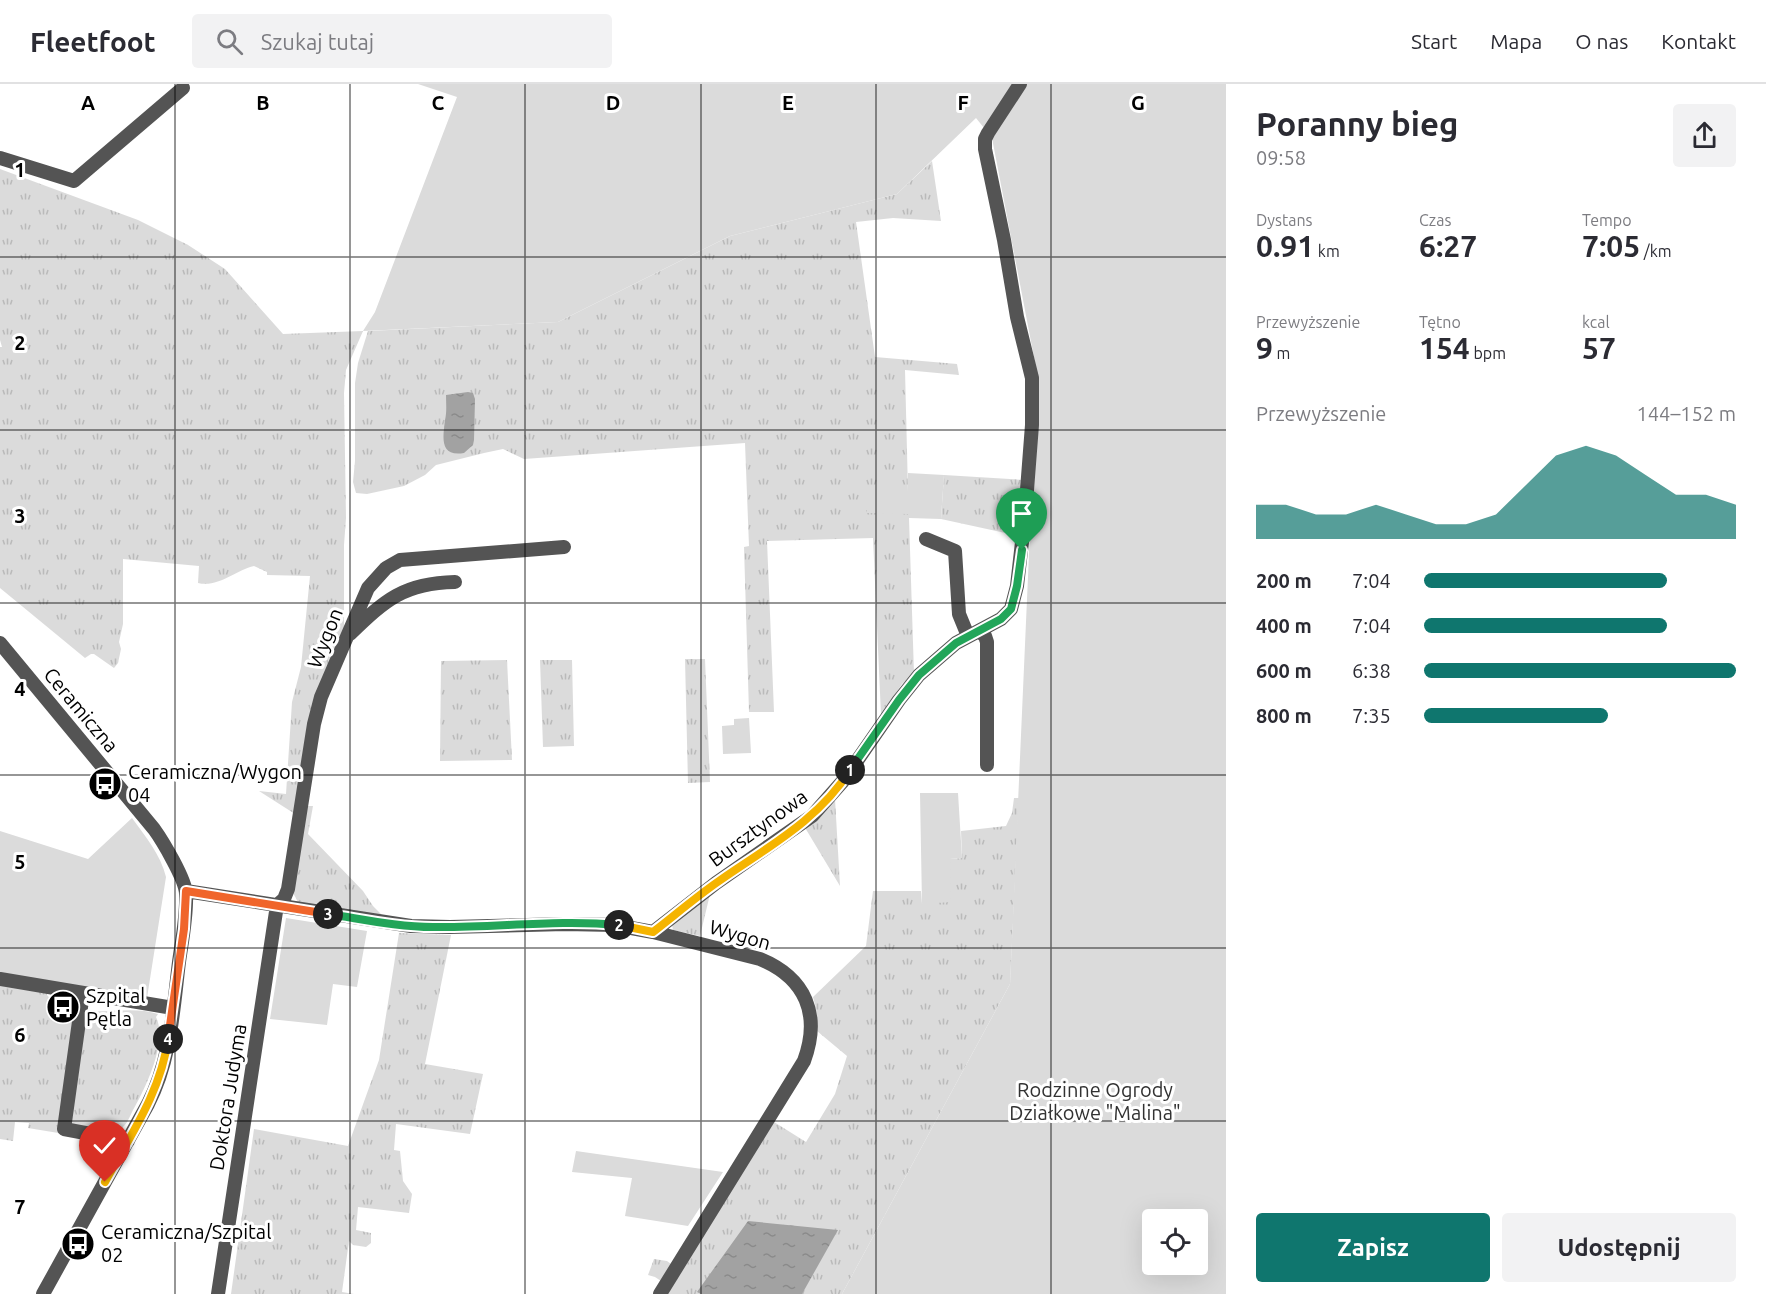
<!DOCTYPE html>
<html lang="pl">
<meta charset="utf-8">
<style>
:root{--surface:#fff;--page:#f2f2f3;--text:#2b2b33;--muted:#7c7c81;--line:#e1e1e2;--accent:#0f766e}
body{margin:0;font-family:Ubuntu,sans-serif;background:var(--page);color:var(--text);height:100vh;display:flex;flex-direction:column;font-size:22px;white-space:nowrap}
*{box-sizing:border-box;margin:0}
p{font-size:20px;color:var(--muted)}
.icon{flex:none;width:33px;height:33px;fill:none;stroke:currentColor;stroke-width:2;stroke-linecap:round;stroke-linejoin:round}
.map{position:relative;flex:1;overflow:hidden}
.side{display:flex;flex-direction:column;background:var(--surface);width:540px}
.side>*{flex:none}
.controls{position:absolute;left:1142px;top:1125px;display:grid;gap:12px}
.controls a{display:grid;place-items:center;width:66px;height:66px;border-radius:6px;background:var(--surface);box-shadow:0 6px 24px #0002;font-size:30px}
.pin{position:absolute;display:grid;place-items:center;width:51px;height:51px;color:#fff;margin:-62px -26px;border-radius:50% 50% 50% 0;rotate:-45deg;box-shadow:0 0 6px #0007}
.pin .icon{rotate:45deg}
.km{position:absolute;width:30px;height:30px;margin:-15px;border-radius:50%;background:#222;color:#fff;font-size:16px;line-height:30px;text-align:center}
.round{display:grid;place-items:center;flex:none;width:63px;height:63px;border-radius:6px;background:var(--page)}
.summary{display:flex;align-items:center;justify-content:space-between;height:102px;padding:0 30px}
h1{font-size:33px;font-weight:700;line-height:45px}
.stats{display:grid;grid-template-columns:repeat(3,1fr);gap:9px;height:102px;padding:6px 30px}
.stats div{display:grid;align-content:center}
.stats b{font-size:30px;font-weight:700}
.stats small{font-size:16px;font-weight:400}
.stats p{font-size:16px}
.chart{height:168px;padding:12px 30px}
.chart p{display:flex;justify-content:space-between}
.chart svg{width:100%;height:108px;margin-top:6px;fill:var(--accent);opacity:.7}
.cta{display:flex;gap:12px;margin-top:auto;padding:12px 30px}
.cta a{flex:1;height:69px;border-radius:6px;background:var(--accent);color:#fff;font-size:24px;font-weight:700;line-height:69px;text-align:center}
.cta a+a{background:var(--page);color:var(--text)}
ul{padding:0 30px;list-style:none;font-size:20px}
li{display:grid;grid-template-columns:96px 72px 1fr;align-items:center;height:45px}
li i{height:15px;border-radius:8px;background:var(--accent)}
header{display:flex;align-items:center;gap:36px;box-sizing:border-box;height:84px;padding:0 30px;background:var(--surface);border-bottom:2px solid var(--line)}
header strong{font-size:28px}
nav{display:flex;gap:33px;margin-inline-start:auto;font-size:21px}
.search{width:420px;height:54px;background:var(--page);display:flex;align-items:center;gap:15px;box-sizing:border-box;padding:0 21px;border-radius:6px;color:var(--muted);font-size:22px}
main{display:flex;flex:1;min-height:0}
.map>svg:first-child{display:block}
.grass{fill:url(#grass-tufts)}
.garden{fill:#dbdbdb;fill-rule:evenodd}
.water{fill:url(#water-ripples)}
.lines{fill:none;stroke-linecap:round;stroke-linejoin:round}
.minor{stroke:#545454;stroke-width:14}
.split-1-casing{stroke:#fff;stroke-width:12}
.split-2-casing{stroke:#fff;stroke-width:12}
.split-3-casing{stroke:#fff;stroke-width:12}
.split-4-casing{stroke:#fff;stroke-width:12}
.split-5-casing{stroke:#fff;stroke-width:12}
.split-1{stroke:#22a559;stroke-width:8}
.split-2{stroke:#f5b400;stroke-width:8}
.split-3{stroke:#22a559;stroke-width:8}
.split-4{stroke:#f0652b;stroke-width:8}
.split-5{stroke:#f5b400;stroke-width:8}
.grid{fill:none;stroke:#000;stroke-width:1.5;stroke-opacity:0.55}
.labels{text-anchor:middle;stroke-width:6;stroke-linejoin:round;paint-order:stroke}
.street-label{font-size:20px;fill:#000;stroke:#fff}
.poi-label{font-size:20px;fill:#000;stroke:#fff;text-anchor:start}
.park-label{font-size:20px;fill:#323232;stroke:#fff}
.grid-label{font-size:20px;text-anchor:middle;font-weight:bold;fill:#000;stroke:#fff;stroke-width:6;stroke-linejoin:round;paint-order:stroke}
</style>
<header>
<strong>Fleetfoot</strong>
<div class="search"><svg class="icon" aria-label="search" viewBox="0 0 24 24"><circle cx="10" cy="10" r="6"/><path d="M15 15l6 6"/></svg>Szukaj tutaj</div>
<nav><a>Start</a><a>Mapa</a><a>O nas</a><a>Kontakt</a></nav>
</header>
<main>
<div class="map">
<svg width="1226" height="1210" viewBox="0 0 1226 1210">
<defs>
<pattern id="grass-tufts" width="24" height="20" patternUnits="userSpaceOnUse" patternTransform="scale(1.5)"><rect width="24" height="20" fill="#dbdbdb"/><path d="M3 7l-1-3M5 7V3M7 7l1-3M15 17l-1-3M17 17v-4M19 17l1-3" fill="none" stroke="#bababa"/></pattern>
<pattern id="water-ripples" width="26" height="14" patternUnits="userSpaceOnUse" patternTransform="scale(1.5)"><rect width="26" height="14" fill="#a2a2a2"/><path d="M2 4q2-2 4 0t4 0M15 11q2-2 4 0t4 0" fill="none" stroke="#8a8a8a"/></pattern>
</defs>
<rect width="100%" height="100%" fill="#fff"/>
<path class="grass" d="M932,77L941,137L893,134L856,138L875,273L957,280L959,291L905,286L908,408H867L909,430V434L914,590L902,600L881,631L873,454L767,457L774,628H749L744,463L749,462L745,359L524,375L503,365L484,369L436,381L425,391L404,402L367,410L356,409L353,398L355,377V299L358,279L368,247L558,238L730,152L897,110Z
M0,85L138,136L188,161L225,185L283,250L363,247L346,286L344,309L346,434L344,461V544L295,730L259,707L286,710L292,618L301,583L310,492L267,491V488L254,482C236,486 218,504 198,499L199,482L123,475V540L119,558L121,565L118,579L114,584L94,570H91L85,574L0,504V263H2L0,256Z
M944,391L1025,396L1019,452L941,435Z
M685,575H705L710,698L688,699Z
M507,576L512,676L440,677L441,577Z
M540,576H572L574,662L543,663Z
M1014,714H1019L1010,900L842,1210H667L774,1038L806,1058L835,1010L847,972L817,947L816,924L813,913L866,862L873,807H921L922,820L950,775L962,774L961,747L1006,742L1012,729Z
M835,715L840,802L804,742Z
M306,722H313L308,750L363,807L373,822L384,833L298,818L292,807Z
M711,806L700,852L673,846L672,841Z
M399,849L451,851L425,980L483,990L470,1050L396,1040L394,1066L400,1067L403,1097L412,1110L409,1129L358,1123L356,1146L371,1149V1159L366,1163L353,1161L349,1157L342,1208L354,1210H231L254,1045L348,1062L379,976Z
M0,898L48,905L47,911C73,941 124,918 158,930L156,933C168,957 146,1003 133,1026C129,1034 126,1044 116,1047L113,1058L28,1044L29,1039L15,1038L13,1057L0,1055Z
M654,1175L667,1177L671,1180L661,1197L655,1193L648,1191Z"/>
<path class="garden" d="M418,0H1226V1210H842L1010,900L1037,289L992,54L976,34L897,110L730,152L558,238L363,247L375,228L457,13ZM1152,1136H1197V1180H1152Z
M908,389L944,391L941,435L909,434L908,430L867,429V408H908Z
M749,634L751,669L723,670L722,642L734,641V635Z
M920,709H958L962,774L950,775L951,818L922,820Z
M132,734C145,752 161,771 166,793L147,914L0,890V747L88,775Z
M286,834L367,847L357,903L333,900L327,941L270,935Z
M576,1067L723,1088L688,1142L625,1132L632,1094L572,1088Z"/>
<path class="water" d="M468,308L473,309L475,315L474,356L473,361L464,369C439,373 443,353 445,336C447,328 446,319 446,311Z
M748,1137L838,1146L802,1210H701L697,1208Z"/>
<g class="lines">
<path class="minor" d="M0,74L74,97L183,4
M926,455L955,467L959,530L968,552
M979,547L985,552L987,558V681
M350,550C385,516 404,499 455,498
M0,559L154,745C162,756 186,796 186,810C187,832 182,856 179,878C173,926 171,976 148,1020L43,1210
M186,807L411,842L450,843L565,840L615,841L653,848L760,875C806,894 821,931 804,977L660,1210
M653,848L716,799L812,732L843,697L899,616L919,591L956,559L1001,535L1011,525L1017,502L1025,432L1032,341V294L1017,233L1004,156L985,65V55L988,49L1020,0
M0,895L173,924
M83,909L64,1045L128,1057
M218,1210L277,821L284,815L288,805L314,640L321,613L368,504L386,484L400,476L564,463"/>
</g>
<g class="lines">
<g class="split-1-casing">
<path id="split-1" d="M850,686L899,616L919,591L956,559L1001,535L1011,525L1017,502L1022,466"/>
</g>
<g class="split-2-casing">
<path id="split-2" d="M619,841L653,848C675,831 696,813 719,797C766,764 819,736 850,686"/>
</g>
<g class="split-3-casing">
<path id="split-3" d="M328,830C362,835 398,843 433,843C495,844 557,835 619,841"/>
</g>
<g class="split-4-casing">
<path id="split-4" d="M168,955L184,845L186,807L328,830"/>
</g>
<g class="split-5-casing">
<path id="split-5" d="M105,1098C130,1052 161,1008 168,955"/>
</g>
<use href="#split-1" class="split-1"/>
<use href="#split-2" class="split-2"/>
<use href="#split-3" class="split-3"/>
<use href="#split-4" class="split-4"/>
<use href="#split-5" class="split-5"/>
</g>
<path class="grid" d="M175,0V1210M350,0V1210M525,0V1210M701,0V1210M876,0V1210M1051,0V1210M0,173H1226M0,346H1226M0,519H1226M0,691H1226M0,864H1226M0,1037H1226"/>
<defs>
<g id="bus-disc" transform="scale(1.725)"><circle r="9.5" fill="#000" stroke="#fff"/><path d="M-5-6H5V4H4V6H2V4H-2V6H-4V4H-5ZM-3.5-4V0h7V-4ZM-3.5 1.2v1.5H-2V1.2ZM2 1.2v1.5H3.5V1.2Z" fill="#fff"/></g>
</defs>
<g fill-rule="evenodd">
<use href="#bus-disc" x="105" y="700"/>
<use href="#bus-disc" x="63" y="923"/>
<use href="#bus-disc" x="78" y="1160"/>
</g>
<g class="labels">
<g class="street-label">
<text transform="translate(325 554) rotate(-68)" y="7">Wygon</text>
<text transform="translate(81 626) rotate(50)" y="7">Ceramiczna</text>
<text transform="translate(758 744) rotate(-36)" y="7">Bursztynowa</text>
<text transform="translate(740 851) rotate(16)" y="7">Wygon</text>
<text transform="translate(228 1013) rotate(-81)" y="7">Doktora Judyma</text>
</g>
<g class="poi-label">
<text x="128" y="695">Ceramiczna/Wygon<tspan x="128" dy="23">04</tspan></text>
<text x="86" y="919">Szpital<tspan x="86" dy="23">Pętla</tspan></text>
<text x="101" y="1155">Ceramiczna/Szpital<tspan x="101" dy="23">02</tspan></text>
</g>
<g class="park-label">
<text x="1095" y="1013">Rodzinne Ogrody<tspan x="1095" dy="23">Działkowe "Malina"</tspan></text>
</g>
</g>
<g class="grid-label">
<text x="88" y="26">A</text>
<text x="263" y="26">B</text>
<text x="438" y="26">C</text>
<text x="613" y="26">D</text>
<text x="788" y="26">E</text>
<text x="963" y="26">F</text>
<text x="1138" y="26">G</text>
<text x="20" y="93">1</text>
<text x="20" y="266">2</text>
<text x="20" y="439">3</text>
<text x="20" y="612">4</text>
<text x="20" y="785">5</text>
<text x="20" y="958">6</text>
<text x="20" y="1130">7</text>
</g>
</svg>
<div class="controls">
<a><svg class="icon" aria-label="locate" viewBox="0 0 24 24"><circle cx="12" cy="12" r="6"/><path d="M12 2v4M12 18v4M2 12h4M18 12h4"/></svg></a>
</div>
<div class="pin" style="left:1022px;top:466px;background:#1e9e55"><svg class="icon" aria-label="arrive" viewBox="0 0 24 24"><path d="M6 21V4h12l-3 4 3 4H6"/></svg></div>
<div class="pin" style="left:105px;top:1098px;background:#d93025"><svg class="icon" aria-label="check" viewBox="0 0 24 24"><path d="M5 12l5 5 9-10"/></svg></div>
<b class="km" style="left:850px;top:686px">1</b>
<b class="km" style="left:619px;top:841px">2</b>
<b class="km" style="left:328px;top:830px">3</b>
<b class="km" style="left:168px;top:955px">4</b>
</div>
<section class="side">
<div class="summary"><div><h1>Poranny bieg</h1><p>09:58</p></div><a class="round"><svg class="icon" aria-label="share" viewBox="0 0 24 24"><path d="M12 15V3M7 8l5-5 5 5M5 13v7h14v-7"/></svg></a></div>
<div class="stats">
<div><p>Dystans</p><b>0.91<small> km</small></b></div>
<div><p>Czas</p><b>6:27</b></div>
<div><p>Tempo</p><b>7:05<small> /km</small></b></div>
</div>
<div class="stats">
<div><p>Przewyższenie</p><b>9<small> m</small></b></div>
<div><p>Tętno</p><b>154<small> bpm</small></b></div>
<div><p>kcal</p><b>57</b></div>
</div>
<div class="chart"><p><span>Przewyższenie</span>144–152 m</p>
<svg viewBox="0 0 160 44" preserveAspectRatio="none"><path d="M0 44V30L10 30L20 34L30 34L40 30L50 34L60 38L70 38L80 34L90 22L100 10L110 6L120 10L130 18L140 26L150 26L160 30V44z"/></svg>
</div>
<ul>
<li><b>200 m</b>7:04<i style="width:78%"></i></li>
<li><b>400 m</b>7:04<i style="width:78%"></i></li>
<li><b>600 m</b>6:38<i style="width:100%"></i></li>
<li><b>800 m</b>7:35<i style="width:59%"></i></li>
</ul>
<div class="cta"><a>Zapisz</a><a>Udostępnij</a></div>
</section>
</main>
